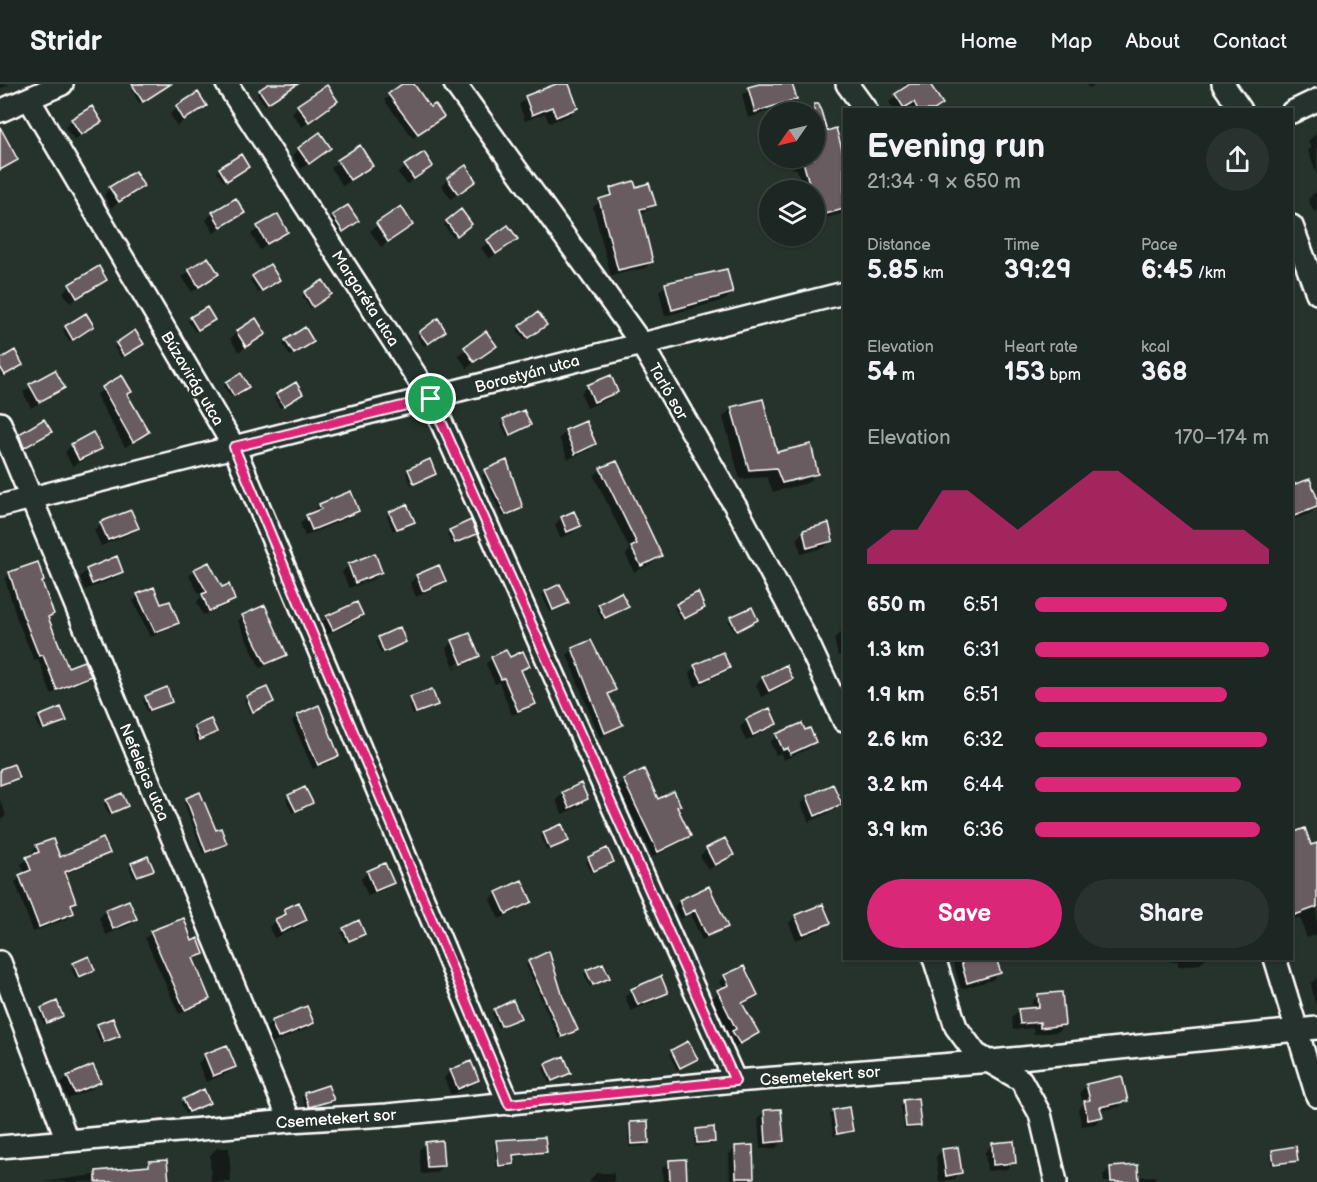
<!DOCTYPE html>
<meta charset="utf-8">
<style>
:root{--surface:#1c2622;--page:#29322f;--text:#f1f3f6;--muted:#a0a5a5;--line:#3a4340;--accent:#db2777}
body{margin:0;font-family:"Balsamiq Sans",sans-serif;background:var(--page);color:var(--text);height:100vh;display:flex;flex-direction:column;font-size:22px;white-space:nowrap}
*{box-sizing:border-box;margin:0}
p{font-size:20px;color:var(--muted)}
.icon{flex:none;width:33px;height:33px;fill:none;stroke:currentColor;stroke-width:2;stroke-linecap:round;stroke-linejoin:round}
.map{position:relative;flex:1;overflow:hidden}
.sheet{position:absolute;left:843px;top:24px;width:450px;height:852px;display:flex;flex-direction:column;background:var(--surface);border-radius:0px;box-shadow:0 2px 4px #0004,0 0 0 2px var(--line)}
.sheet>*{flex:none}
.needle{width:39px;rotate:236deg}
.tools{position:absolute;left:759px;top:18px;display:grid;gap:12px}
.tools a{display:grid;place-items:center;width:66px;height:66px;border-radius:50%;background:var(--surface);box-shadow:0 2px 4px #0004,0 0 0 2px var(--line);font-size:30px}
.pin{position:absolute;display:grid;place-items:center;width:51px;height:51px;color:#fff;margin:-26px;border:3px solid #fff;border-radius:50%;box-shadow:0 2px 6px #0007}
.round{display:grid;place-items:center;flex:none;width:63px;height:63px;border-radius:32px;background:var(--page)}
.head{display:flex;align-items:center;justify-content:space-between;height:102px;padding:0 24px}
h1{font-size:33px;font-weight:600;line-height:45px}
.stats{display:grid;grid-template-columns:repeat(3,1fr);gap:9px;height:102px;padding:6px 24px}
.stats div{display:grid;align-content:center}
.stats b{font-size:26px;font-weight:600}
.stats small{font-size:16px;font-weight:400}
.stats p{font-size:16px}
.chart{height:168px;padding:12px 24px}
.chart p{display:flex;justify-content:space-between}
.chart svg{width:100%;height:108px;margin-top:6px;fill:var(--accent);opacity:.7}
.cta{display:flex;gap:12px;margin-top:auto;padding:12px 24px}
.cta a{flex:1;height:69px;border-radius:36px;background:var(--accent);color:#fff;font-size:24px;font-weight:600;line-height:69px;text-align:center}
.cta a+a{background:var(--page);color:var(--text)}
ul{padding:0 24px;list-style:none;font-size:20px}
li{display:grid;grid-template-columns:96px 72px 1fr;align-items:center;height:45px}
li i{height:15px;border-radius:8px;background:var(--accent)}
header{display:flex;align-items:center;gap:36px;box-sizing:border-box;height:84px;padding:0 30px;background:var(--surface);border-bottom:2px solid var(--line)}
header strong{font-size:28px}
nav{display:flex;gap:33px;margin-inline-start:auto;font-size:21px}
.map>svg:first-child{display:block}
.shadow{fill:#0007;fill-rule:evenodd}
.building{fill:#675c60;stroke:#fff;stroke-width:1.5}
.lines{fill:none;stroke-linecap:round;stroke-linejoin:round}
.minor-casing{stroke:#fff;stroke-width:26}
.minor{stroke:#26332d;stroke-width:21}
.route-casing{stroke:#fff;stroke-width:12}
.route{stroke:#db2777;stroke-width:8}
.labels{text-anchor:middle;stroke-width:5;stroke-linejoin:round;paint-order:stroke}
.street-label{font-size:16px;fill:#fff;stroke:#26332d}
</style>
<header>
<strong>Stridr</strong>
<nav><a>Home</a><a>Map</a><a>About</a><a>Contact</a></nav>
</header>
<div class="map">
<svg width="1317" height="1098" viewBox="0 0 1317 1098">
<rect width="100%" height="100%" fill="#26332d"/>
<filter id="ink" filterUnits="userSpaceOnUse"><feTurbulence type="fractalNoise" baseFrequency=".0167" numOctaves="2"/><feDisplacementMap in="SourceGraphic" scale="12" xChannelSelector="R" yChannelSelector="G"/><feConvolveMatrix kernelMatrix="1 2 1 2 8 2 1 2 1" color-interpolation-filters="sRGB"/></filter>
<g filter="url(#ink)">
<path class="shadow" d="M0,0H10L0,5Z
M141,0H156L157,8L139,19L132,7Z
M271,0H282L283,9L265,21L257,10Z
M405,0H412L437,37L413,54L384,16Z
M560,0H567L577,24L570,31L549,39L545,29L525,37L519,21L526,14Z
M760,0H791L799,28H777L776,25L748,34L742,11Z
M903,0H936L931,5L941,19L935,26H894L889,18L906,5Z
M1086,0H1097L1089,4Z
M198,10L205,21L177,42L170,30Z
M336,17L302,43L292,29L298,22Z
M72,36L100,38L74,56L65,43Z
M835,46L844,75V129L814,137V106H803L797,85H794L790,74H814L826,49Z
M1317,49V91L1308,67L1311,64L1308,57Z
M0,62L16,76L0,88Z
M329,64L301,85L292,71L299,65Z
M423,70L431,82L407,100L398,89Z
M338,77L371,82L343,102L331,84Z
M220,85H244L224,98L217,88Z
M448,95L474,97L451,115L442,102Z
M142,102L111,124L104,111L110,104Z
M635,105L654,120L647,127L639,129L651,178L645,184L611,192L593,123L605,115L611,106Z
M1317,107V127L1314,128L1308,115Z
M400,124L411,141L381,163L370,147Z
M243,128L214,149L206,136L213,129Z
M277,132L286,147L260,166L251,150Z
M333,133L354,140L339,150L330,136Z
M447,138L468,143L453,153L444,141Z
M508,143L516,154L489,175L481,164Z
M207,175L217,190L192,208L182,193Z
M253,193L275,198L258,209L250,196Z
M105,196L70,219L63,208L70,202Z
M322,198L327,213L310,224L302,212Z
M666,201L732,209L725,216L665,232L659,207Z
M85,231L89,245L69,258L63,246Z
M191,234L210,238L195,248L188,237Z
M437,236L442,250L424,262L417,252Z
M520,243H542L524,256L517,246Z
M304,245L309,260L290,272L283,260Z
M135,248L139,262L121,274L114,263Z
M237,248L264,249L239,268L230,255Z
M486,249L495,262L467,284L458,271Z
M0,277L18,283L1,293Z
M54,288L63,304L31,324L23,308Z
M121,293L130,307L126,311L148,348L125,363L96,311Z
M227,299L244,306L231,313L224,302Z
M588,302L616,307L610,314L587,324L581,309Z
M277,311L298,313L280,324L274,314Z
M732,324L776,370L817,390L807,399L773,408L767,393L740,395L723,333Z
M504,337L529,341L507,352L501,340Z
M44,338L47,351L21,365L16,355Z
M585,339L594,360L588,367L568,375L559,354L566,348Z
M72,361L100,365L93,371L72,382L65,368Z
M506,378L522,423L503,433L482,391Z
M409,386L434,389L411,401L406,389Z
M601,386L660,472L653,479L634,488L626,471L630,466L594,392Z
M1309,396L1317,423L1311,429L1292,436V403Z
M320,421L357,426L350,433L305,452L300,439Z
M390,429L413,437L393,447L387,432Z
M573,429L579,442L572,449L560,454L555,441L561,434Z
M101,440L137,443L130,450L101,462L94,446Z
M827,441L832,456L825,463L801,470L797,454L803,448Z
M450,447L475,449L452,461L447,450Z
M349,481L380,488L374,495L349,504L342,488Z
M87,486L122,487L115,494L85,506L80,493Z
M195,486L233,516L228,521L203,531L197,518L201,513L189,492Z
M10,489L41,499L53,530L47,535L68,585L89,592L83,597L51,610L38,575L34,576L17,535L5,495Z
M417,492L444,497L437,503L416,513L410,499Z
M545,508L567,518L550,528L542,511Z
M138,512L160,522L177,538L172,544L150,553L133,517Z
M599,521L624,525L602,536L596,524Z
M677,521L703,523L681,536L674,524Z
M361,531L355,538L326,551L321,540L327,533Z
M243,532L285,570L280,575L260,584L238,537Z
M731,534L756,536L734,548L728,537Z
M844,547V571L838,572L834,554Z
M379,554L405,558L381,570L376,557Z
M453,557L478,572L471,578L455,585L446,564ZM472,574V577L456,584L454,581Z
M573,565L614,606L607,612L621,640L600,654L567,571Z
M492,574L509,575L528,582L520,588L534,619L528,625L512,631L499,598L495,600L486,580Z
M695,583L728,584L721,590L695,603L689,589Z
M785,583L791,595L784,602L761,613L756,601L762,594Z
M266,605L272,618L250,629L244,616Z
M146,613L171,617L147,628L143,616Z
M411,615L436,620L413,631L408,618Z
M769,626L775,640L768,646L746,657L740,643L747,637Z
M297,632L337,672L332,677L313,685L292,637Z
M39,633L65,636L41,647L36,636Z
M195,643L215,648L197,658L192,646Z
M805,648L815,658L808,665L783,676L781,669L776,671L770,658L777,652Z
M643,687L657,717L679,721L676,724L690,752L684,757L652,773L618,702L623,696Z
M563,709L586,715L580,722L562,730L556,716Z
M289,712L311,719L292,729L286,715Z
M808,713L840,720L833,727L809,738L801,720Z
M187,715L226,759L223,762L203,770L184,718Z
M0,716L6,731L0,737Z
M107,717L126,722L109,731L104,720Z
M1304,746L1310,763L1317,765V850L1307,854L1300,833L1292,836V750Z
M544,749L567,757L547,767L541,752Z
M37,762L59,775L108,769L102,774L64,791L74,818L70,822L72,829L67,835L33,848L15,798L25,790L21,780L33,772L32,768Z
M707,765L732,771L708,786L700,772Z
M589,774L612,778L591,789L586,777Z
M132,780L152,785L134,794L129,783Z
M384,781L392,798L385,805L368,812L361,795L367,789Z
M497,809L530,817L523,824L499,835L490,816Z
M679,817L726,843L702,856L690,830L680,835L674,823Z
M106,827L136,834L129,841L106,851L99,834Z
M285,827L306,836L299,843L274,854L269,843Z
M796,832L829,838L822,845L796,856L789,839Z
M344,845L363,849L346,859L341,848Z
M151,849L191,859L202,869L192,877L208,915L203,920L179,930L145,854Z
M952,874H995L999,889L992,896L961,905Z
M1170,874H1206L1200,880L1178,883V877L1171,878Z
M529,878L562,914L577,946L574,949L559,955L526,881Z
M74,881L93,886L76,895L71,884Z
M587,887L608,894L590,903L584,890Z
M725,892L756,911L741,921L757,949L734,964L727,954L730,951L712,914L723,905L719,898Z
M1317,893V918L1315,919L1311,900Z
M660,894L666,908L659,915L631,927L625,913L631,906Z
M1039,911L1064,941L1057,948L1034,950L1033,944L1013,946L1012,933L1019,926L1033,925L1032,918Z
M41,925L62,931L44,940L38,928Z
M495,926L519,933L498,944L492,929Z
M272,938H313L306,945L271,960L265,945Z
M98,942L118,952L101,960L95,945Z
M226,963L234,982L228,989L206,998L198,979L205,972Z
M672,967L696,975L677,986L669,970Z
M546,981L570,988L549,999L543,984Z
M451,987L477,996L470,1003L451,1011L444,994Z
M68,993L99,998L92,1005L68,1015L61,1000Z
M1087,1001L1126,1017L1119,1023L1100,1027L1101,1033L1095,1040L1082,1042L1078,1026L1083,1021L1080,1008Z
M305,1010L332,1016L306,1025L302,1013Z
M184,1016L209,1018L186,1030L181,1019Z
M904,1017L919,1041L916,1044L904,1045L901,1020Z
M764,1028L782,1057L776,1064L760,1065L758,1034Z
M833,1028L852,1046L849,1049L834,1052L830,1031Z
M631,1040L647,1059L644,1062L629,1063L628,1043Z
M697,1046L714,1057L711,1060L695,1062L694,1049Z
M497,1057L545,1067L542,1070L512,1073V1080L509,1083L497,1084L494,1060Z
M426,1059L442,1082L436,1089L421,1090L419,1066Z
M992,1061L1014,1078L1007,1085L987,1087L985,1068Z
M217,1064H229L231,1098H211L210,1071Z
M736,1064L753,1093L748,1098H730L729,1070Z
M942,1066L961,1088L954,1095L939,1098L936,1073Z
M1273,1067L1296,1077L1293,1079L1272,1082L1270,1070Z
M669,1078L686,1098H663L662,1084Z
M149,1079L168,1098H43L144,1084Z
M1110,1084L1137,1093L1155,1092V1098H1104L1103,1091Z
M596,1089H614V1098H589Z"/>
<path class="building" d="M132,0H171L143,18Z
M268,0H298L268,19L259,6Z
M402,0H414L430,23L435,20L444,33L418,50L388,10Z
M556,0H569L578,24L556,33L552,23L532,31L525,12Z
M759,0H792L797,15L755,28L748,3Z
M910,0H930L943,20L934,26H918L914,18L904,24L895,10Z
M327,1L338,17L309,38L297,21Z
M198,8L207,22L184,36L176,22Z
M814,20H819L827,47L836,44L844,72V125L818,132L814,106H811L802,74H814Z
M92,22L102,38L81,51L71,35Z
M0,43L18,76L0,86Z
M320,48L331,64L309,80L298,64Z
M360,61L373,82L350,96L337,76Z
M424,68L433,82L414,95L404,81Z
M241,70L249,83L227,97L219,84Z
M466,81L476,97L458,110L447,94Z
M135,87L144,102L119,118L109,103Z
M634,97L636,103L649,99L656,121L640,125L653,178L618,186L599,115L612,111L610,104Z
M236,114L245,129L221,143L212,128Z
M348,121L359,137L343,148L332,131Z
M401,122L413,141L388,158L376,139Z
M461,125L472,140L457,152L446,137Z
M278,130L288,148L267,160L257,142Z
M508,141L518,155L496,170L487,156Z
M208,173L219,190L199,203L188,185Z
M270,180L280,196L262,207L252,192Z
M99,182L107,196L77,214L69,200Z
M727,185L733,209L672,226L665,199Z
M323,196L332,210L313,223L304,208Z
M207,223L215,236L198,246L190,233Z
M538,228L547,241L528,254L519,242Z
M86,229L94,242L73,256L65,242Z
M256,234L266,250L246,263L236,247Z
M438,234L446,247L428,260L419,248Z
M305,243L314,258L294,270L285,256Z
M135,246L144,260L124,272L116,259Z
M486,247L497,262L474,278L464,263Z
M15,266L23,281L5,291L0,283V275Z
M55,286L65,304L39,318L29,300Z
M241,289L249,303L234,312L226,298Z
M122,291L132,308L127,310L149,348L133,358L102,303Z
M611,291L618,308L594,318L587,301Z
M296,298L303,310L284,322L276,310Z
M763,315L777,368L811,360L818,390L782,399L776,384L749,386L731,323Z
M524,326L531,341L510,351L503,335Z
M44,335L52,348L24,364L19,350Z
M586,337L596,360L575,370L565,346Z
M93,348L102,365L79,376L71,360Z
M430,375L436,390L414,400L408,385Z
M507,376L523,424L506,431L484,386Z
M617,377L662,472L641,482L631,463L637,460L600,384Z
M1310,395L1317,414V423L1292,433V401Z
M351,407L359,427L312,446L306,431L321,425L319,420Z
M407,420L415,438L397,445L389,428Z
M131,426L139,444L108,456L100,438Z
M574,427L581,442L567,448L561,433Z
M471,436L477,450L455,459L449,446Z
M829,439L833,457L807,464L803,446Z
M375,469L382,488L355,499L348,480Z
M117,472L123,488L92,500L86,485Z
M38,478L44,497L42,498L54,530L48,533L68,583L84,577L91,592L57,606L43,571L39,572L22,529L9,488Z
M209,478L222,503L229,500L235,516L209,527L202,510L207,508L194,485Z
M439,481L446,497L423,507L416,491Z
M560,500L569,519L553,526L545,507Z
M154,503L161,520L170,517L179,539L155,548L137,510Z
M621,508L629,523L605,534L598,520Z
M698,508L705,524L684,535L676,520Z
M357,518L363,531L333,546L326,532Z
M265,521L287,571L266,580L242,531Z
M752,523L758,536L737,547L730,533Z
M400,543L406,558L384,568L378,553Z
M470,549L480,572L462,580L452,556Z
M591,556L616,606L608,610L623,641L605,649L572,564Z
M506,566L510,573L523,567L530,582L521,586L536,620L518,627L504,594L501,595L491,573Z
M723,568L730,584L702,597L694,581Z
M786,581L793,595L769,607L762,593Z
M167,603L172,618L150,626L145,612Z
M267,603L274,618L253,628L246,612Z
M432,605L438,621L416,629L410,613Z
M319,621L339,672L318,681L297,631Z
M61,623L67,637L44,645L39,632Z
M770,624L777,640L753,651L746,635Z
M211,635L217,648L200,656L194,642Z
M802,639L805,646L810,644L816,658L790,670L788,664L783,666L776,650Z
M14,680L19,694L0,701V685Z
M644,685L658,715L674,707L681,722L677,723L691,752L658,768L623,695Z
M581,699L588,715L569,724L562,708Z
M833,700L842,720L815,732L807,712Z
M305,703L313,719L296,727L288,711Z
M200,708L216,746L221,744L227,760L206,768L186,714Z
M122,709L128,722L112,729L106,716Z
M562,740L569,757L550,765L543,748Z
M1305,744L1311,761L1317,759V823L1295,831L1292,820V749Z
M103,754L110,769L65,788L76,818L71,820L74,829L39,843L19,791L31,786L26,773L39,768L36,761L53,755L60,773Z
M725,754L734,771L715,781L706,764Z
M607,764L614,778L594,787L588,773Z
M148,772L154,786L137,792L131,779Z
M385,779L394,799L375,807L367,787Z
M522,796L532,818L506,830L496,808Z
M709,802L728,843L707,852L695,826L685,831L679,816Z
M129,816L137,835L113,845L105,826Z
M299,818L307,836L281,848L275,835L286,830L284,825Z
M823,820L831,839L803,850L795,831Z
M184,834L192,857L198,854L204,870L193,874L210,915L185,926L150,847Z
M359,836L365,850L349,857L343,844Z
M549,867L563,913L578,946L562,953L528,877Z
M89,872L95,886L79,893L73,879Z
M960,874H996L1001,889L967,899Z
M603,879L610,894L593,901L586,886Z
M744,882L758,911L742,919L759,949L740,960L732,947L736,945L717,906L729,901L724,891Z
M661,892L668,909L638,921L631,905Z
M1062,908L1065,941L1040,944V938L1020,940L1018,925L1039,923L1038,910Z
M513,916L521,934L501,942L494,925Z
M57,917L63,932L47,939L41,924Z
M307,922L314,939L278,954L271,937Z
M113,934L120,952L104,958L97,940Z
M688,957L698,975L680,984L671,966Z
M227,961L236,983L213,992L204,970Z
M564,972L571,989L552,997L545,980Z
M471,977L479,996L458,1005L450,986Z
M93,981L101,998L75,1009L67,992Z
M1122,992L1128,1017L1100,1023L1103,1033L1088,1036L1084,1017L1090,1016L1086,1000Z
M328,1001L334,1016L309,1023L304,1009Z
M204,1005L210,1019L189,1028L183,1015Z
M918,1014L921,1042L906,1043L903,1016Z
M849,1023L853,1047L837,1050L833,1026Z
M781,1025L784,1057L766,1059L764,1026Z
M648,1037L649,1059L631,1060L630,1038Z
M714,1043L715,1058L697,1059L696,1045Z
M545,1053L547,1068L513,1071L514,1080L499,1082L496,1056Z
M442,1056L444,1082L427,1083L425,1058Z
M1014,1057L1016,1079L993,1081L992,1059Z
M753,1061L754,1094H736L735,1062Z
M1296,1062L1298,1077L1274,1080L1272,1066Z
M958,1063L962,1089L946,1092L942,1065Z
M686,1075L687,1098H670L669,1076Z
M167,1076L169,1098H96V1087L149,1082V1077Z
M1138,1081L1139,1098H1111L1110,1083Z"/>
<g class="lines">
<g class="minor-casing">
<path id="minor" d="M227,0L431,315L735,997
M455,0L641,259L741,432L808,559L844,637
M847,0L866,26
M1223,0L1241,26
M29,15L234,363L509,1020
M0,27L62,0
M1292,28L1317,16
M1292,142L1317,209
M0,339L290,1037
M0,422L844,209
M934,874L956,943L976,970L1021,996L1040,1030L1056,1098
M1275,874L1317,1012
M0,878L67,1056
M0,1063L290,1037L387,1031L735,997L992,977L1317,944"/>
</g>
<use href="#minor" class="minor"/>
</g>
</g>
<g class="lines" filter="url(#ink)">
<g class="route-casing">
<path id="route" d="M431,315L701,921L735,997L509,1020L234,363Z"/>
</g>
<use href="#route" class="route"/>
</g>
<g class="labels">
<g class="street-label">
<text transform="translate(366 214) rotate(57)" y="6">Margaréta utca</text>
<text transform="translate(527 289) rotate(-15)" y="6">Borostyán utca</text>
<text transform="translate(193 294) rotate(59)" y="6">Búzavirág utca</text>
<text transform="translate(669 307) rotate(60)" y="6">Tarló sor</text>
<text transform="translate(145 688) rotate(67)" y="6">Nefelejcs utca</text>
<text transform="translate(820 991) rotate(-4)" y="6">Csemetekert sor</text>
<text transform="translate(336 1034) rotate(-4)" y="6">Csemetekert sor</text>
</g>
</g>
</svg>
<div class="tools">
<a><svg class="needle" viewBox="-14 -14 28 28"><path d="M0-13l5 13h-10z" fill="#e53935"/><path d="M0 13l5-13h-10z" fill="#a0a5a5"/></svg></a>
<a><svg class="icon" aria-label="layers" viewBox="0 0 24 24"><path d="M12 4l9 5-9 5-9-5zM3 14l9 5 9-5"/></svg></a>
</div>
<div class="pin" style="left:431px;top:315px;background:#1e9e55"><svg class="icon" aria-label="arrive" viewBox="0 0 24 24"><path d="M6 21V4h12l-3 4 3 4H6"/></svg></div>
<section class="sheet">
<div class="head"><div><h1>Evening run</h1><p>21:34 · 9 × 650 m</p></div><a class="round"><svg class="icon" aria-label="share" viewBox="0 0 24 24"><path d="M12 15V3M7 8l5-5 5 5M5 13v7h14v-7"/></svg></a></div>
<div class="stats">
<div><p>Distance</p><b>5.85<small> km</small></b></div>
<div><p>Time</p><b>39:29</b></div>
<div><p>Pace</p><b>6:45<small> /km</small></b></div>
</div>
<div class="stats">
<div><p>Elevation</p><b>54<small> m</small></b></div>
<div><p>Heart rate</p><b>153<small> bpm</small></b></div>
<div><p>kcal</p><b>368</b></div>
</div>
<div class="chart"><p><span>Elevation</span>170–174 m</p>
<svg viewBox="0 0 160 44" preserveAspectRatio="none"><path d="M0 44V38L10 30L20 30L30 14L40 14L50 22L60 30L70 22L80 14L90 6L100 6L110 14L120 22L130 30L140 30L150 30L160 38V44z"/></svg>
</div>
<ul>
<li><b>650 m</b>6:51<i style="width:82%"></i></li>
<li><b>1.3 km</b>6:31<i style="width:100%"></i></li>
<li><b>1.9 km</b>6:51<i style="width:82%"></i></li>
<li><b>2.6 km</b>6:32<i style="width:99%"></i></li>
<li><b>3.2 km</b>6:44<i style="width:88%"></i></li>
<li><b>3.9 km</b>6:36<i style="width:96%"></i></li>
</ul>
<div class="cta"><a>Save</a><a>Share</a></div>
</section>
</div>
